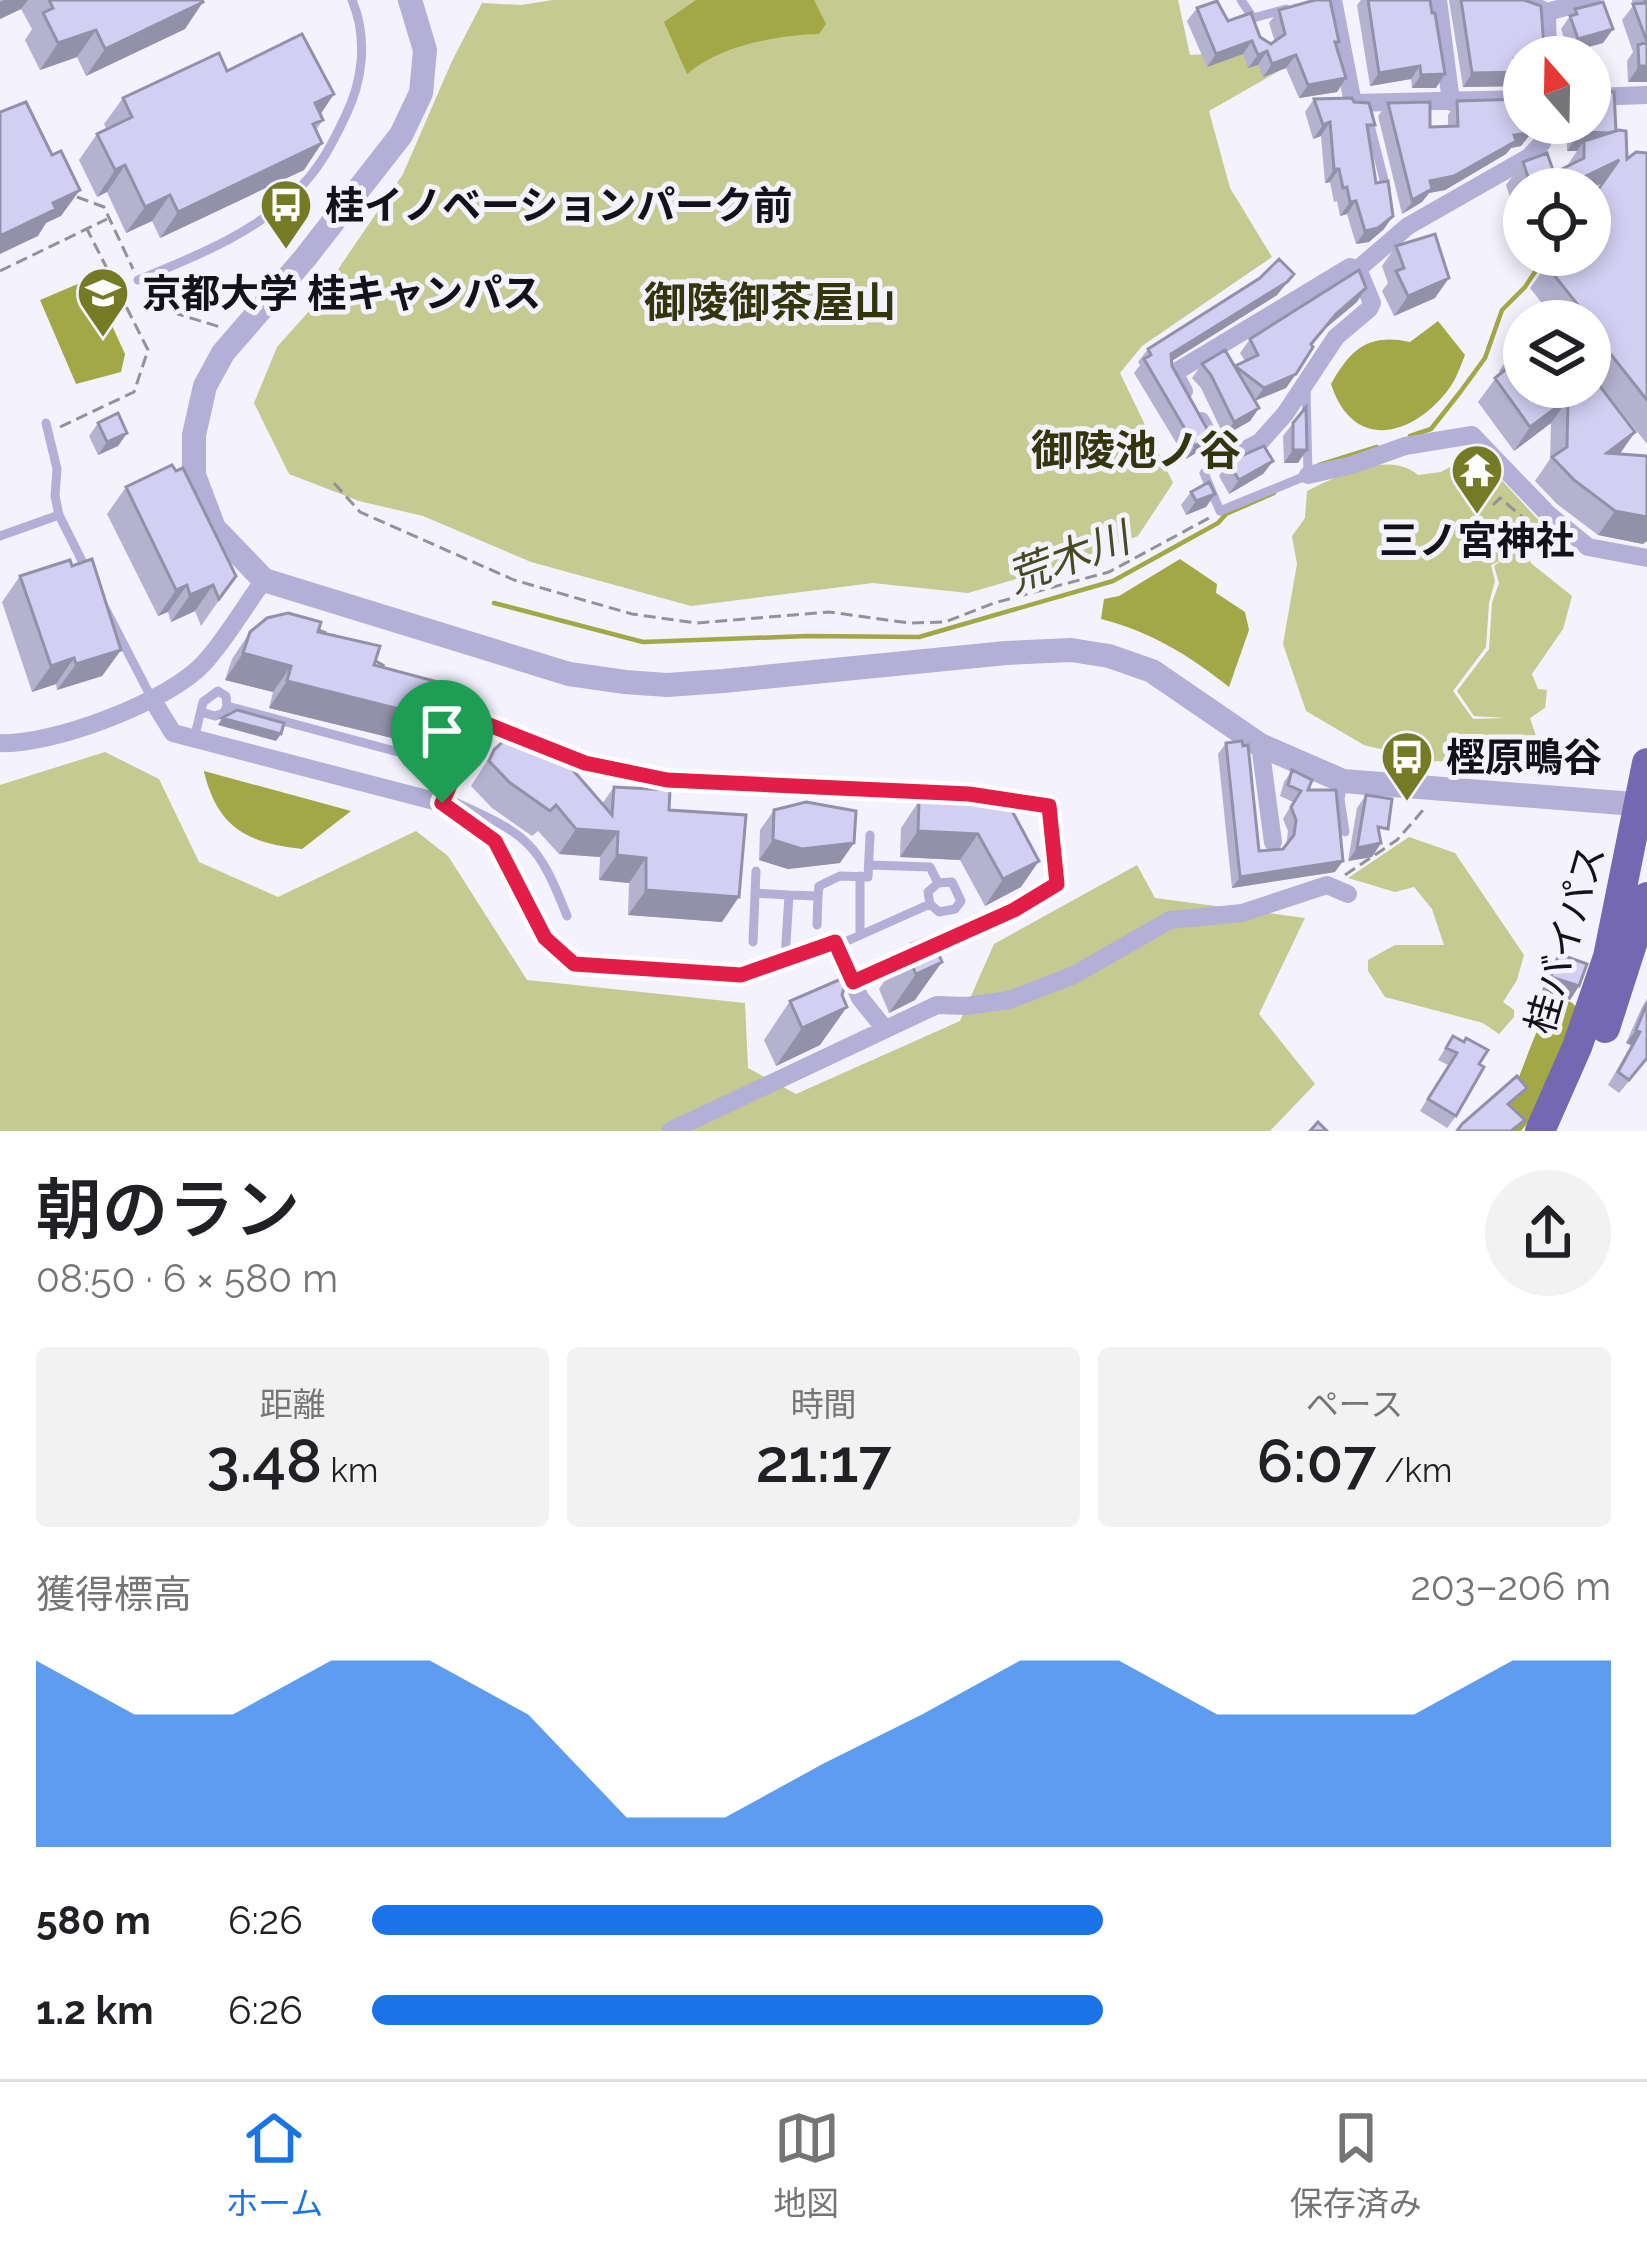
<!DOCTYPE html>
<html lang="ja">
<meta charset="utf-8">
<style>
:root{--surface:#fff;--page:#f2f2f2;--text:#202124;--muted:#757577;--line:#e0e0e0;--accent:#1a73e8}
body{margin:0;font-family:Raleway,"Noto Sans JP",sans-serif;background:var(--page);color:var(--text);height:100vh;display:flex;flex-direction:column;font-size:45px;white-space:nowrap}
*{box-sizing:border-box;margin:0}
p{font-size:39px;color:var(--muted)}
.icon{flex:none;width:66px;height:66px;fill:none;stroke:currentColor;stroke-width:2;stroke-linecap:round;stroke-linejoin:round}
.map{position:relative;height:1131px;overflow:hidden}
.drawer{display:flex;flex-direction:column;background:var(--surface);flex:1}
.drawer>*{flex:none}
.needle{width:78px;rotate:340deg}
.tools{position:absolute;left:1503px;top:36px;display:grid;gap:24px}
.tools a{display:grid;place-items:center;width:108px;height:108px;border-radius:50%;background:var(--surface);box-shadow:0 6px 18px #0003;font-size:60px}
.pin{position:absolute;display:grid;place-items:center;width:102px;height:102px;color:#fff;margin:-123px -51px;border-radius:50% 50% 50% 0;rotate:-45deg;box-shadow:0 0 12px #0007}
.pin .icon{rotate:45deg}
.round{display:grid;place-items:center;flex:none;width:126px;height:126px;border-radius:63px;background:var(--page)}
.headline{display:flex;align-items:center;justify-content:space-between;height:204px;padding:0 36px}
h1{font-size:66px;font-weight:600;line-height:90px}
.figures{display:grid;grid-template-columns:repeat(3,1fr);gap:18px;height:204px;padding:12px 36px}
.figures div{display:grid;align-content:center;border-radius:12px;background:var(--page);text-align:center}
.figures b{font-size:60px;font-weight:600}
.figures small{font-size:33px;font-weight:400}
.figures p{font-size:33px}
.chart{height:336px;padding:24px 36px}
.chart p{display:flex;justify-content:space-between}
.chart svg{width:100%;height:216px;margin-top:12px;fill:var(--accent);opacity:.7}
ul{padding:0 36px;list-style:none;font-size:39px}
li{display:grid;grid-template-columns:192px 144px 1fr;align-items:center;height:90px}
li i{height:30px;border-radius:15px;background:var(--accent)}
.dock{display:flex;justify-content:space-around;align-items:center;height:168px;border-top:3px solid var(--line);background:var(--surface);font-size:33px;color:var(--muted)}
.dock a{display:grid;justify-items:center;gap:6px}
.dock .active{color:var(--accent)}
.map>svg:first-child{display:block}
.green{fill:#c4ca90;fill-rule:evenodd}
.water{fill:#a1a845}
.lines{fill:none;stroke-linecap:round;stroke-linejoin:round}
.stream{stroke:#a1a845;stroke-width:4.5}
.river{stroke:#a1a845;stroke-width:30}
.path{stroke:#92929a;stroke-width:3;stroke-dasharray:12 6;stroke-linecap:butt}
.service{stroke:#b3afd6;stroke-width:9}
.minor{stroke:#b3afd6;stroke-width:18}
.tertiary{stroke:#b3afd6;stroke-width:24}
.trunk{stroke:#7568b3;stroke-width:30}
.wall{fill:#b5b2d0}
.shaded-wall{fill:#9391a9}
.building{fill:#d2cff2;stroke:#9391a9;stroke-width:3}
.route-casing{stroke:#fff;stroke-width:24}
.route{stroke:#e11d48;stroke-width:15}
.labels{text-anchor:middle;stroke-width:10;stroke-linejoin:round;paint-order:stroke}
.poi-label{font-size:39px;font-weight:bold;fill:#121218;stroke:#f3f2fd;text-anchor:start}
.street-label{font-size:39px;fill:#121218;stroke:#f3f2fd}
.neighbourhood-label{font-size:42px;font-weight:bold;fill:#33350c;stroke:#f3f2fd}
.water-label{font-size:42px;font-style:italic;fill:#484b22;stroke:#f3f2fd}
</style>
<div class="map">
<svg width="1647" height="1131" viewBox="0 0 1647 1131">
<rect width="100%" height="100%" fill="#f3f2fd"/>
<path class="green" d="M553,0H1178L1190,55L1273,50L1279,71L1209,111L1230,188L1272,257L1142,346L1120,373L1173,483L1138,536L1054,568L968,593L873,583L691,606L531,562L423,516L359,501L289,474L254,403L277,347L311,309L403,174L452,61L482,3L521,5Z
M1466,458H1481L1544,526L1539,537L1510,549L1505,556L1521,548L1532,564L1572,596L1563,629L1532,674L1538,689L1547,690L1545,708L1530,718L1536,736L1520,763L1428,761L1364,745L1306,711L1283,644L1297,564L1292,536L1305,518L1307,491C1338,476 1388,450 1418,475L1441,472ZM1502,560L1494,566L1499,583L1492,603L1489,649L1457,691L1474,716L1506,718L1473,719L1453,691L1486,647L1489,603L1495,581L1491,565Z
M105,752L159,779L199,862L278,897L416,831L448,856L527,980L745,1003L748,1068L796,1094L960,1021L994,944L1137,865L1155,898L1305,918L1259,1014L1315,1084L1270,1131H0V785Z
M1409,837L1455,853L1524,955L1517,980L1503,1002L1514,1010V1017L1499,1034L1483,1023L1385,997L1368,971V960L1395,945H1444L1432,909L1414,887L1395,892L1348,878Z"/>
<path class="water" d="M696,0H814L826,24L819,34C776,35 719,46 687,74L664,22Z
M80,283L92,304L104,308L125,354L121,372L76,384L40,300Z
M1438,321L1465,355C1460,367 1456,380 1448,390C1412,437 1353,452 1331,384C1351,349 1368,333 1410,342Z
M1180,559L1217,584L1216,593L1245,612L1249,630L1229,687C1189,655 1151,632 1101,619L1104,599L1119,596Z
M204,772V771L351,811L302,849C247,843 218,828 204,772Z"/>
<g class="lines">
<path class="stream" d="M1410,436L1431,429L1461,391L1485,358L1502,310L1525,287L1546,255
M1319,465L1377,447
M494,603L643,642L808,636L919,637L1113,581L1218,523L1226,514L1274,493"/>
<path class="river" d="M1499,1131C1537,1101 1537,1053 1563,1015"/>
<path class="path" d="M77,197L104,207L133,269
M0,271L107,219
M145,293L152,306L220,327
M60,427L134,392L148,350L87,229
M334,483L360,512L514,580L632,614L696,623L829,612L909,623L945,622L994,603L1109,572L1209,518
M1493,505L1500,498L1527,521
M315,629L335,636
M374,660L391,670
M1345,875L1397,840L1424,809"/>
<path class="service" d="M1241,0L1253,18L1286,9
M1368,117L1386,188
M138,280C195,257 265,229 306,181C323,162 334,140 345,117C363,81 368,38 352,0
M46,423L57,469L55,496L59,515L87,571
M1223,461L1204,473L1220,511L1308,475L1306,387
M0,536L59,515
M105,608L152,699
M201,712L215,716L224,713L227,706
M194,739L203,702L218,691L226,696L227,706L432,761
M1343,781L1340,799L1345,832
M447,803L455,802C528,835 538,842 567,916
M869,865L930,867L938,883L928,892L930,904L939,912L955,909L961,901L952,882L938,883
M755,893L789,895
M817,925L818,896
M860,935V876
M753,942L756,871
M836,946L930,904
M785,959L789,895L818,896L819,886L840,876L868,877L870,835"/>
<path class="minor" d="M1333,0L1353,103L1524,99
M1438,0L1451,102
M1521,0L1547,12L1592,0
M1547,12L1548,57
M1590,97L1647,95
M1184,391L1174,373L1350,267L1358,269L1408,226L1529,157L1542,143L1549,123
M1201,421L1223,461L1260,442L1285,414L1336,337L1369,309L1372,303L1358,269
M1308,475L1352,465L1405,446L1472,435L1548,514L1588,547L1647,558
M152,699L173,733L442,803L495,841L546,938L574,964L741,975L835,942L860,998L885,1029
M0,743C51,746 170,701 204,663C227,638 244,607 264,580
M1260,745L1273,842
M442,803L479,721L585,763L667,780L969,793L1049,806L1057,884L1014,910L853,982
M670,1131L937,1005L967,1006L1009,1000L1074,975L1170,920L1242,913L1327,885L1348,894"/>
<path class="tertiary" d="M410,0L425,50L421,93L401,135L305,258L223,353L205,386L194,435V475L214,528L264,580L569,674L625,682L667,685L723,681L1006,653L1071,650L1109,656L1152,671L1260,745L1343,781L1647,805"/>
<path class="trunk" d="M1605,1028L1647,897
M1540,1131L1577,1047L1608,957L1647,763"/>
</g>
<path class="wall" d="M0,0H202L185,29L86,76L77,57L40,70L25,40L32,29L21,9L0,19Z
M1361,0H1430L1436,88H1412L1411,79L1370,86L1357,5Z
M1449,0H1524V86L1463,87Z
M1632,0H1647V82H1628L1627,61L1633,52L1622,20L1633,6Z
M1197,8L1228,21L1271,44L1275,42L1269,23L1279,10L1339,42L1336,46L1346,78L1337,92L1299,98L1286,68L1263,77L1258,65L1248,68L1243,54L1207,67L1187,21Z
M1575,9L1613,29L1603,43L1569,52L1561,29Z
M227,71L334,94L320,114L323,120L316,130L304,170L160,238L152,221L126,233L107,192L97,197L79,160L97,134L107,130L104,124L123,98Z
M1592,90L1616,131L1627,159L1647,153V444L1590,372V321H1556L1530,288L1549,262L1544,255H1590L1602,183L1590,189H1524V239L1506,185L1523,162L1554,173L1567,166L1577,151H1567V142L1562,143V123H1590V92Z
M1314,99L1368,134L1384,229L1369,242L1356,244L1347,214L1340,216L1337,201L1334,202L1330,182L1325,183L1321,136L1313,139L1305,112Z
M1457,101L1539,123L1521,146L1511,148L1506,154L1445,190L1429,193L1422,202L1402,214L1378,116L1388,103L1430,127H1448V115Z
M1396,246L1435,298L1394,316L1382,291L1388,283L1382,266Z
M1294,274L1277,295L1172,361V366L1211,436L1201,450L1186,459L1134,373L1140,365L1138,362L1148,349Z
M1357,302L1327,327L1312,345L1286,388L1255,401L1259,408L1250,421L1224,436L1201,388L1192,378L1202,364L1235,367L1245,361L1240,353L1250,339Z
M1516,347L1583,391L1635,432L1620,454L1643,544L1598,535L1557,504L1535,481L1550,459L1551,423L1514,451L1478,402L1500,372L1499,371Z
M98,423L127,433L118,446L98,455L89,436Z
M1293,423L1298,463H1284L1283,436Z
M1273,461L1263,474L1229,494L1219,476L1228,462Z
M1474,478L1489,486L1478,496L1469,484Z
M126,487L236,576L201,626L195,611L171,622L168,612L158,616L107,514Z
M1191,492L1215,494L1206,507L1186,515L1181,505Z
M20,576L121,650L102,676L57,690L56,684L32,692L2,602Z
M250,632H318L374,665L455,723L437,749L269,708L273,692L225,680L232,659Z
M1226,743L1259,851L1283,849L1286,846L1288,831L1283,819L1293,802L1280,796L1284,782L1292,770L1308,790L1335,872L1232,888L1218,754Z
M494,750L544,752L602,804L614,787L669,810L722,922L628,915L629,883L599,880L600,857L559,854L538,831L532,836L492,808L471,786Z
M1366,795L1381,843L1372,857L1348,861L1357,808Z
M919,801L997,805L1021,887L985,906L960,860L900,857L901,828Z
M774,810L840,863L788,869L759,860L760,830Z
M931,936L915,1000L889,1013L879,989L905,950Z
M1559,954L1579,986L1570,1000L1542,990L1550,968Z
M1647,999V1060L1619,1093L1608,1085L1631,1045L1626,1043L1642,1007Z
M790,1001L820,1045L776,1066L764,1040Z
M1453,1036L1479,1064L1456,1116L1447,1128L1420,1111L1448,1065L1438,1060Z"/>
<path class="shaded-wall" d="M4,0H28L21,9L0,19V2Z
M203,2L185,29L86,76L105,49Z
M1613,29L1603,43L1569,52L1578,39Z
M96,30L77,57L40,70L58,43Z
M1252,41L1243,54L1207,67L1216,54Z
M1544,48L1538,57H1524V65L1513,59Z
M1267,51L1258,65L1248,68L1258,55Z
M1296,55L1286,68L1263,77L1272,64Z
M1420,66L1411,79L1370,86L1379,73Z
M1639,66H1647V82H1628Z
M1524,72V86L1463,87L1472,73Z
M1445,74L1436,88H1412L1421,75Z
M1346,78L1337,92L1299,98L1308,85Z
M334,94L316,121L315,103Z
M1330,122L1321,136L1313,139L1323,125Z
M1539,123L1521,146L1511,148L1506,154L1445,190L1429,193L1422,202L1402,214L1430,181Z
M1575,124H1580L1567,142L1562,143Z
M1580,132L1616,134L1584,141L1577,151H1567Z
M322,143L304,170L160,238L178,212Z
M1619,160L1602,183L1590,189H1559Z
M125,165L107,192L97,197L115,170Z
M1334,169H1339L1330,182L1325,183Z
M80,190L61,216L46,223L38,236L0,254V236L53,203Z
M170,195L152,221L126,233L145,207Z
M1356,201L1347,214L1340,216L1350,202Z
M1393,216L1384,229L1369,242L1356,244L1365,231Z
M1294,274L1277,295L1162,367L1171,354Z
M1449,278L1435,298L1394,316L1408,296Z
M1366,288L1357,302L1327,327L1302,357L1336,314Z
M1296,374L1286,388L1254,401L1264,388Z
M1568,399L1551,423L1514,451L1530,427Z
M1259,408L1250,421L1224,436L1234,422Z
M1635,432L1618,456L1607,453Z
M127,433L118,446L98,455L107,442Z
M1211,436L1201,450L1186,459L1195,446Z
M1293,450H1307L1298,463H1284Z
M1273,461L1263,474L1229,494L1239,480Z
M1215,494L1206,507L1186,515L1196,501Z
M1615,511L1647,517V541L1643,544L1598,535Z
M187,585L168,612L158,616L176,590Z
M213,585L195,611L171,622L190,595Z
M121,650L102,676L57,690L76,664Z
M243,653L291,666L273,692L225,680Z
M74,658L56,684L32,692L51,666Z
M287,681L455,723L437,749L269,708Z
M222,718L281,734L276,741L218,725Z
M576,829L618,832L600,857L559,854Z
M918,831L978,834L960,860L900,857Z
M773,840L854,843L840,863L788,869L759,860Z
M1381,843L1372,857L1348,861L1357,848Z
M617,855L646,858L629,883L599,880Z
M1039,861L1021,887L985,906L1003,879Z
M1343,861L1335,872L1232,888L1240,877Z
M646,890L739,897L722,922L628,915Z
M942,962L915,1000L889,1013L916,974Z
M1551,977L1579,986L1570,1000L1542,990Z
M847,1007L820,1045L776,1066L802,1028Z
M1636,1030L1640,1032L1631,1045L1626,1043Z"/>
<path class="building" d="M49,0H202L203,2L105,49L96,30L58,43L43,13L53,8Z
M1315,0H1330L1339,42H1335L1346,78L1308,85L1296,55L1272,64L1267,51L1258,55L1252,41L1216,54L1197,8L1217,1L1228,21L1251,13L1260,37L1271,44L1285,34L1279,10Z
M1368,0H1430L1432,13H1435L1445,74L1421,75L1420,66L1379,73Z
M1461,0H1524L1541,6L1544,48L1513,59H1524V72L1472,73Z
M1645,0H1647V66H1639L1638,45L1647,42L1633,4L1645,3Z
M1603,2L1613,29L1578,39L1570,16L1577,14L1575,9Z
M302,34L334,94L315,103L323,120L313,124L322,143L178,212L170,195L145,207L125,165L115,170L97,134L132,117L123,98L219,53L227,71Z
M1590,59H1596V70L1590,75Z
M1592,90L1614,92L1616,131L1608,133L1580,132V124H1575L1590,123Z
M1352,98L1354,102L1369,103L1375,125H1367L1376,183L1388,181L1393,216L1378,228L1365,231L1356,201L1350,202L1347,187L1343,188L1339,169H1334L1330,122L1323,125L1314,99Z
M1524,99V123H1539L1530,133L1514,135L1516,141L1454,176L1430,181L1432,189L1412,200L1388,103L1430,102V127L1458,126L1457,101Z
M26,102L52,155L61,151L80,190L53,203L56,209L0,236V112Z
M1619,130L1626,131L1627,159L1636,152L1647,153V400L1593,332L1598,330L1546,265L1558,255H1590V201L1619,160L1559,189H1532L1523,162L1547,153L1554,173L1584,158V141Z
M1435,234L1449,278L1408,296L1396,271L1404,268L1396,246Z
M1279,259L1294,274L1287,282L1171,354L1172,366L1211,436L1195,446L1144,359L1151,355L1148,349L1260,278Z
M1359,270L1366,288L1336,314L1311,344L1313,347L1296,374L1264,388L1235,366L1258,355L1250,339Z
M1524,341V387H1580L1583,391L1596,381L1635,432L1607,453L1647,456V517L1615,511L1574,480L1552,457L1567,447L1568,399L1530,427L1495,378L1516,361L1512,356L1519,351L1516,347Z
M1225,350L1259,408L1234,422L1211,375L1202,364Z
M1306,407L1307,450H1293V423Z
M118,413L127,433L107,442L98,423Z
M1264,446L1273,461L1239,480L1228,462Z
M172,465L176,471L183,468L236,576L219,599L213,585L190,595L187,585L176,590L126,487Z
M1486,468L1494,480L1482,489L1474,478Z
M1209,482L1215,494L1196,501L1191,492Z
M92,559L121,650L76,664L74,658L51,666L20,576L70,560L72,566Z
M288,613L321,622L318,632L380,646L374,665L464,689L455,723L287,681L291,666L243,653L250,632L267,618Z
M237,710L284,723L281,734L222,718Z
M516,729L520,733L524,730L544,752L552,746L612,815L614,787L670,790L669,810L746,815L739,897L646,890V858L617,855L618,832L576,829L556,805L550,811L509,782L489,761L494,750Z
M1242,741L1243,746L1248,745L1259,851L1283,849L1294,835L1296,820L1291,807L1301,791L1288,785L1292,770L1312,780L1308,790H1336L1343,861L1240,877L1226,743Z
M1366,795L1392,799L1388,829L1378,827L1381,843L1357,848Z
M919,801L997,805L1011,809L1039,861L1003,879L978,834L918,831Z
M806,802L856,811L854,843L802,849L773,840L774,810Z
M931,936L942,962L916,974L905,950L911,944Z
M1559,954L1587,964L1579,986L1551,977Z
M848,976L842,995L847,1007L802,1028L790,1001Z
M1647,1003V1058L1629,1080L1618,1072L1640,1032L1636,1030Z
M1453,1036L1464,1042L1466,1038L1488,1050L1479,1064L1484,1067L1456,1116L1428,1099L1457,1053L1446,1048Z
M1517,1076L1527,1088L1508,1104L1525,1120L1511,1131H1457L1462,1124Z
M1318,1122L1327,1131H1310Z"/>
<g class="lines">
<g class="route-casing">
<path id="route" d="M479,721L585,763L667,780L969,794L1049,806L1057,884L1014,910L853,982L835,942L741,975L574,964L545,938L495,841L442,803Z"/>
</g>
<use href="#route" class="route"/>
</g>
<defs>
<g id="bus-pin" transform="scale(2.7)"><path d="M0 17L-7.5 6A9.5 9.5 0 1 1 7.5 6Z" fill="#757b24" stroke="#f3f2fd"/><path d="M-5-6H5V4H4V6H2V4H-2V6H-4V4H-5ZM-3.5-4V0h7V-4ZM-3.5 1.2v1.5H-2V1.2ZM2 1.2v1.5H3.5V1.2Z" fill="#fff"/></g>
<g id="university-pin" transform="scale(2.7)"><path d="M0 17L-7.5 6A9.5 9.5 0 1 1 7.5 6Z" fill="#757b24" stroke="#f3f2fd"/><path d="M0-5L7-2L0 1L-7-2ZM-4 1L0 2.5L4 1V4Q0 6-4 4Z" fill="#fff"/></g>
<g id="temple-pin" transform="scale(2.7)"><path d="M0 17L-7.5 6A9.5 9.5 0 1 1 7.5 6Z" fill="#757b24" stroke="#f3f2fd"/><path d="M0-6L5-2H3V0L6.5 2.5H4V6H1.5V3h-3V6H-4V2.5H-6.5L-3 0V-2H-5Z" fill="#fff"/></g>
</defs>
<g fill-rule="evenodd">
<use href="#bus-pin" x="286" y="205"/>
<use href="#university-pin" x="103" y="293"/>
<use href="#temple-pin" x="1477" y="470"/>
<use href="#bus-pin" x="1407" y="757"/>
</g>
<g class="labels">
<g class="poi-label">
<text x="325" y="219">桂イノベーションパーク前</text>
<text x="142" y="307">京都大学 桂キャンパス</text>
<text x="1477" y="554" text-anchor="middle">三ノ宮神社</text>
<text x="1446" y="771">樫原鴫谷</text>
</g>
<g class="street-label">
<text transform="translate(1565 939) rotate(-74)" y="14">桂バイパス</text>
</g>
<g class="neighbourhood-label">
<text x="770" y="317">御陵御茶屋山</text>
<text x="1136" y="465">御陵池ノ谷</text>
</g>
<g class="water-label">
<text transform="translate(1068 557) rotate(-20)" y="15">荒木川</text>
</g>
</g>
</svg>
<div class="tools">
<a><svg class="needle" viewBox="-14 -14 28 28"><path d="M0-13l5 13h-10z" fill="#e53935"/><path d="M0 13l5-13h-10z" fill="#757577"/></svg></a>
<a><svg class="icon" aria-label="locate" viewBox="0 0 24 24"><circle cx="12" cy="12" r="6"/><path d="M12 2v4M12 18v4M2 12h4M18 12h4"/></svg></a>
<a><svg class="icon" aria-label="layers" viewBox="0 0 24 24"><path d="M12 4l9 5-9 5-9-5zM3 14l9 5 9-5"/></svg></a>
</div>
<div class="pin" style="left:442px;top:803px;background:#1e9e55"><svg class="icon" aria-label="arrive" viewBox="0 0 24 24"><path d="M6 21V4h12l-3 4 3 4H6"/></svg></div>
</div>
<section class="drawer">
<div class="headline"><div><h1>朝のラン</h1><p>08:50 · 6 × 580 m</p></div><a class="round"><svg class="icon" aria-label="share" viewBox="0 0 24 24"><path d="M12 15V3M7 8l5-5 5 5M5 13v7h14v-7"/></svg></a></div>
<div class="figures">
<div><p>距離</p><b>3.48<small> km</small></b></div>
<div><p>時間</p><b>21:17</b></div>
<div><p>ペース</p><b>6:07<small> /km</small></b></div>
</div>
<div class="chart"><p><span>獲得標高</span>203–206 m</p>
<svg viewBox="0 0 160 44" preserveAspectRatio="none"><path d="M0 44V6L10 17L20 17L30 6L40 6L50 17L60 38L70 38L80 27L90 17L100 6L110 6L120 17L130 17L140 17L150 6L160 6V44z"/></svg>
</div>
<ul>
<li><b>580 m</b>6:26<i style="width:59%"></i></li>
<li><b>1.2 km</b>6:26<i style="width:59%"></i></li>
</ul>
</section>
<nav class="dock">
<a class="active"><svg class="icon" aria-label="home" viewBox="0 0 24 24"><path d="M3 11l9-7 9 7M6 9v11h12V9"/></svg>ホーム</a>
<a><svg class="icon" aria-label="map" viewBox="0 0 24 24"><path d="M3 6l6-2 6 2 6-2v14l-6 2-6-2-6 2zM9 4v14M15 6v14"/></svg>地図</a>
<a><svg class="icon" aria-label="saved" viewBox="0 0 24 24"><path d="M7 4h10v16l-5-4-5 4z"/></svg>保存済み</a>
</nav>
